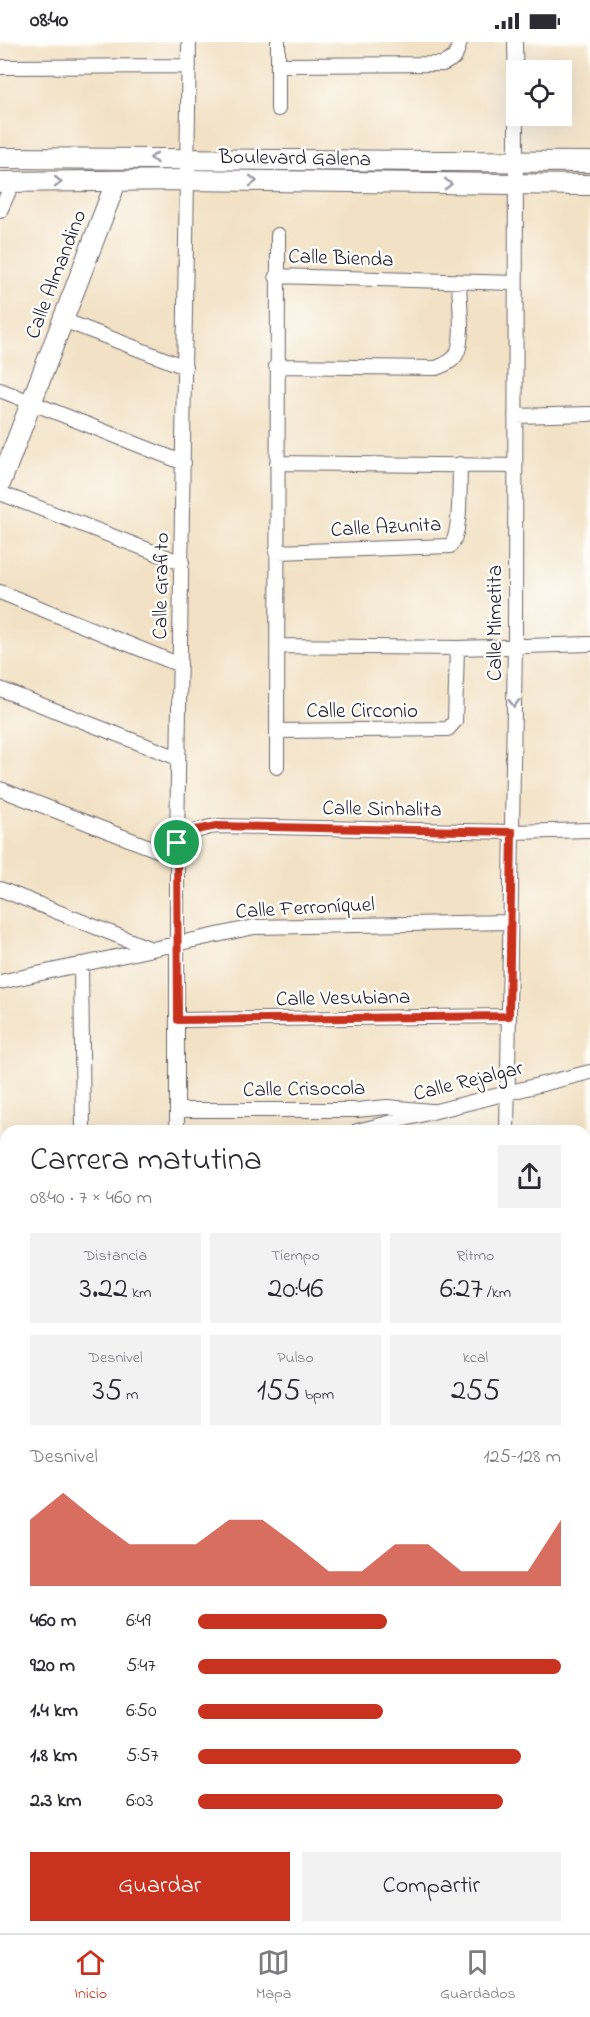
<!DOCTYPE html>
<html lang="es">
<meta charset="utf-8">
<style>
:root{--surface:#fff;--page:#f2f2f3;--text:#2b2b33;--muted:#7c7c81;--line:#e1e1e2;--accent:#c8321e}
body{margin:0;font-family:"Indie Flower",sans-serif;background:var(--page);color:var(--text);height:100vh;display:flex;flex-direction:column;font-size:22px;white-space:nowrap}
*{box-sizing:border-box;margin:0}
p{font-size:20px;color:var(--muted)}
.icon{flex:none;width:33px;height:33px;fill:none;stroke:currentColor;stroke-width:2;stroke-linecap:round;stroke-linejoin:round}
.map{position:relative;flex:1;overflow:hidden}
.drawer{position:absolute;left:0px;top:1083px;width:591px;height:808px;display:flex;flex-direction:column;background:var(--surface);border-radius:18px 18px 0 0;box-shadow:0 6px 24px #0002}
.drawer>*{flex:none}
.controls{position:absolute;left:506px;top:18px;display:grid;gap:12px}
.controls a{display:grid;place-items:center;width:66px;height:66px;border-radius:0px;background:var(--surface);box-shadow:0 6px 24px #0002;font-size:30px}
.pin{position:absolute;display:grid;place-items:center;width:51px;height:51px;color:#fff;margin:-26px;border:3px solid #fff;border-radius:50%;box-shadow:0 2px 6px #0007}
.round{display:grid;place-items:center;flex:none;width:63px;height:63px;border-radius:0px;background:var(--page)}
.summary{display:flex;align-items:center;justify-content:space-between;height:102px;padding:0 30px}
h1{font-size:33px;font-weight:600;line-height:45px}
.stats{display:grid;grid-template-columns:repeat(3,1fr);gap:9px;height:102px;padding:6px 30px}
.stats div{display:grid;align-content:center;border-radius:0px;background:var(--page);text-align:center}
.stats b{font-size:30px;font-weight:600}
.stats small{font-size:16px;font-weight:400}
.stats p{font-size:16px}
.chart{height:168px;padding:12px 30px}
.chart p{display:flex;justify-content:space-between}
.chart svg{width:100%;height:108px;margin-top:6px;fill:var(--accent);opacity:.7}
.cta{display:flex;gap:12px;margin-top:auto;padding:12px 30px}
.cta a{flex:1;height:69px;border-radius:0px;background:var(--accent);color:#fff;font-size:24px;font-weight:600;line-height:69px;text-align:center}
.cta a+a{background:var(--page);color:var(--text)}
ul{padding:0 30px;list-style:none;font-size:20px}
li{display:grid;grid-template-columns:96px 72px 1fr;align-items:center;height:45px}
li i{height:15px;border-radius:8px;background:var(--accent)}
.status{display:flex;justify-content:space-between;align-items:center;height:42px;padding:0 30px;background:var(--surface);direction:ltr}
.status svg{height:16px;fill:currentColor}
.dock{display:flex;justify-content:space-around;align-items:center;height:84px;border-top:2px solid var(--line);background:var(--surface);font-size:16px;color:var(--muted)}
.dock a{display:grid;justify-items:center;gap:3px}
.dock .selected{color:var(--accent)}
.map>svg:first-child{display:block}
.lines{fill:none;stroke-linecap:round;stroke-linejoin:round}
.street-casing{stroke:#6b656b;stroke-width:16}
.secondary-casing{stroke:#6b656b;stroke-width:22}
.street{stroke:#fff;stroke-width:14}
.secondary{stroke:#fff;stroke-width:20}
.oneway{stroke:#9c9ca7}
.route-casing{stroke:#fff;stroke-width:12}
.route{stroke:#c8321e;stroke-width:8}
.labels{text-anchor:middle;stroke-width:5;stroke-linejoin:round;paint-order:stroke}
.street-label{font-size:21px;fill:#22223b;stroke:#fdfcf7}
</style>
<div class="status"><b>08:40</b><svg viewBox="0 0 49 12"><path d="M0 12V9h3v3zM5 12V6h3v6zM10 12V3h3v9zM15 12V0h3v12zM26 1h20v11H26zM47 4h2v5h-2z"/></svg></div>
<div class="map">
<svg width="590" height="1891" viewBox="0 0 590 1891">
<rect width="100%" height="100%" fill="#fdfcf7"/>
<filter id="ink" filterUnits="userSpaceOnUse"><feTurbulence type="fractalNoise" baseFrequency=".0167" numOctaves="2"/><feDisplacementMap in="SourceGraphic" scale="12" xChannelSelector="R" yChannelSelector="G"/><feConvolveMatrix kernelMatrix="1 2 1 2 8 2 1 2 1" color-interpolation-filters="sRGB"/></filter>
<filter id="wash" filterUnits="userSpaceOnUse"><feTurbulence type="fractalNoise" baseFrequency=".008" numOctaves="4" result="noise"/><feDisplacementMap in="SourceGraphic" scale="24" xChannelSelector="R" yChannelSelector="G"/><feGaussianBlur stdDeviation="1.35" result="paint"/><feColorMatrix in="noise" values="0 0 0 0 0 0 0 0 0 0 0 0 0 0 0 0 0 1.4 0 .05"/><feComposite in="paint" operator="in"/></filter>
<g filter="url(#wash)">
<rect width="100%" height="100%" fill="#f2e1c4"/>
</g>
<g filter="url(#ink)">
<g class="lines">
<g class="street-casing">
<path id="street" d="M515,0L516,45
M278,23L443,22L455,15L460,0
M0,25L189,24
M278,67V0
M0,169L13,140
M276,234L514,241
M63,278L185,325
M276,324L436,326C444,323 452,320 456,313C465,300 459,256 459,240
M0,348L184,421
M515,374L590,372
M277,421L515,424
M0,451L182,521
M276,510L450,504C462,493 459,440 460,422
M0,550L180,623
M278,604L457,606L590,602
M0,647L178,716
M277,689L448,687L455,679L457,606
M277,725L278,193
M0,747L157,808C181,803 191,786 217,784L512,790L590,788
M0,847L151,907
M81,922L83,1089
M0,940L254,885L510,880
M178,978L509,974
M177,1068H357L387,1065L431,1069
M177,1089V801L189,0
M357,1089L590,1030
M507,1089L515,603L516,74
M0,1186L6,1184
M0,1247L6,1245
M585,1354L590,1353
M585,1374L590,1373
M585,1733H590
M0,1745L6,1744
M585,1786H590
M0,1796H6
M585,1816L590,1808
M0,1886L1,1891
M446,1886V1891
M559,1886V1891
M579,1886V1891
M390,1891L409,1886"/>
</g>
<g class="secondary-casing">
<path id="secondary" d="M0,116L590,120
M0,140L188,138L590,143
M0,442L116,140
M0,1272L6,1308
M71,1886L72,1891"/>
</g>
<use href="#street" class="street"/>
<use href="#secondary" class="secondary"/>
</g>
<defs><path id="oneway-chevron" d="M-2-3.5L2.5 0L-2 3.5" fill="none" stroke-width="1.6" stroke-linecap="round" stroke-linejoin="round" transform="scale(1.5)"/></defs>
<g class="oneway">
<use href="#oneway-chevron" transform="translate(154 116) rotate(-180)"/>
<use href="#oneway-chevron" transform="translate(253 139) rotate(1)"/>
<use href="#oneway-chevron" transform="translate(58 140)"/>
<use href="#oneway-chevron" transform="translate(448 142) rotate(1)"/>
<use href="#oneway-chevron" transform="translate(514 661) rotate(91)"/>
</g>
</g>
<g class="lines" filter="url(#ink)">
<g class="route-casing">
<path id="route" d="M217,784L512,790L509,974L178,978L177,801L196,788Z"/>
</g>
<use href="#route" class="route"/>
</g>
<g class="labels">
<g class="street-label">
<text transform="translate(295 115) rotate(1)" y="7">Boulevard Galena</text>
<text transform="translate(341 215) rotate(2)" y="7">Calle Bienda</text>
<text transform="translate(55 232) rotate(-69)" y="7">Calle Almandino</text>
<text transform="translate(386 484) rotate(-3)" y="7">Calle Azunita</text>
<text transform="translate(160 544) rotate(-89)" y="7">Calle Grafito</text>
<text transform="translate(494 581) rotate(-90)" y="7">Calle Mimetita</text>
<text x="362" y="675">Calle Circonio</text>
<text transform="translate(382 766) rotate(1)" y="7">Calle Sinhalita</text>
<text transform="translate(305 865) rotate(-3)" y="7">Calle Ferroníquel</text>
<text transform="translate(343 955) rotate(-1)" y="7">Calle Vesubiana</text>
<text transform="translate(468 1038) rotate(-14)" y="7">Calle Rejalgar</text>
<text transform="translate(304 1046) rotate(-1)" y="7">Calle Crisocola</text>
</g>
</g>
</svg>
<div class="controls">
<a><svg class="icon" aria-label="locate" viewBox="0 0 24 24"><circle cx="12" cy="12" r="6"/><path d="M12 2v4M12 18v4M2 12h4M18 12h4"/></svg></a>
</div>
<div class="pin" style="left:177px;top:801px;background:#1e9e55"><svg class="icon" aria-label="arrive" viewBox="0 0 24 24"><path d="M6 21V4h12l-3 4 3 4H6"/></svg></div>
<section class="drawer">
<div class="summary"><div><h1>Carrera matutina</h1><p>08:40 · 7 × 460 m</p></div><a class="round"><svg class="icon" aria-label="share" viewBox="0 0 24 24"><path d="M12 15V3M7 8l5-5 5 5M5 13v7h14v-7"/></svg></a></div>
<div class="stats">
<div><p>Distancia</p><b>3.22<small> km</small></b></div>
<div><p>Tiempo</p><b>20:46</b></div>
<div><p>Ritmo</p><b>6:27<small> /km</small></b></div>
</div>
<div class="stats">
<div><p>Desnivel</p><b>35<small> m</small></b></div>
<div><p>Pulso</p><b>155<small> bpm</small></b></div>
<div><p>kcal</p><b>255</b></div>
</div>
<div class="chart"><p><span>Desnivel</span>125–128 m</p>
<svg viewBox="0 0 160 44" preserveAspectRatio="none"><path d="M0 44V17L10 6L20 17L30 27L40 27L50 27L60 17L70 17L80 27L90 38L100 38L110 27L120 27L130 38L140 38L150 38L160 17V44z"/></svg>
</div>
<ul>
<li><b>460 m</b>6:49<i style="width:52%"></i></li>
<li><b>920 m</b>5:47<i style="width:100%"></i></li>
<li><b>1.4 km</b>6:50<i style="width:51%"></i></li>
<li><b>1.8 km</b>5:57<i style="width:89%"></i></li>
<li><b>2.3 km</b>6:03<i style="width:84%"></i></li>
</ul>
<div class="cta"><a>Guardar</a><a>Compartir</a></div>
</section>
</div>
<nav class="dock">
<a class="selected"><svg class="icon" aria-label="home" viewBox="0 0 24 24"><path d="M3 11l9-7 9 7M6 9v11h12V9"/></svg>Inicio</a>
<a><svg class="icon" aria-label="map" viewBox="0 0 24 24"><path d="M3 6l6-2 6 2 6-2v14l-6 2-6-2-6 2zM9 4v14M15 6v14"/></svg>Mapa</a>
<a><svg class="icon" aria-label="saved" viewBox="0 0 24 24"><path d="M7 4h10v16l-5-4-5 4z"/></svg>Guardados</a>
</nav>
